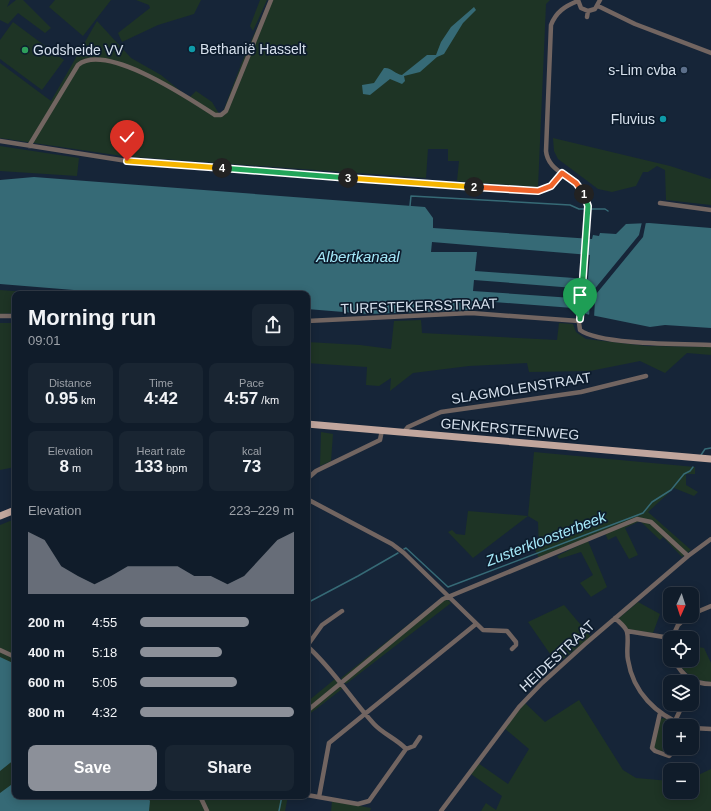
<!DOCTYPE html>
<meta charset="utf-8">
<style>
:root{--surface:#101c2a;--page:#192532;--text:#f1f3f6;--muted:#9ca1a8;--line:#303a47;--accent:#8c9099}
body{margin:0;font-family:Arial,sans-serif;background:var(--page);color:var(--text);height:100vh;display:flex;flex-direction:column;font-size:15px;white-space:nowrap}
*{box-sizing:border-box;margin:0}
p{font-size:13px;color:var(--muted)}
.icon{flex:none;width:22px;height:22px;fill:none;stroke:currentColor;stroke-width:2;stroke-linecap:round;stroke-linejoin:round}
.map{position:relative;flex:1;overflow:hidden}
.sheet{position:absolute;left:12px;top:291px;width:298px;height:508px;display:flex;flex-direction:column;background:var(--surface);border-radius:8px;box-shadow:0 2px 10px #0003,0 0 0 1px var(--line)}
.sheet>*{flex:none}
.needle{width:26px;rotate:183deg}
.buttons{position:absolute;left:663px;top:587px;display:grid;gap:8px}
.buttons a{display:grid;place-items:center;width:36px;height:36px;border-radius:8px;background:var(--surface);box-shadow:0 2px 10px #0003,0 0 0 1px var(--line);font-size:20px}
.pin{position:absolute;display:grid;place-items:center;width:34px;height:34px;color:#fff;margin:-41px -17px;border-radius:50% 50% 50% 0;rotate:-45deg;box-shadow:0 0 4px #0007}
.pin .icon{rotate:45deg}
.km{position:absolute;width:20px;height:20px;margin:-10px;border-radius:50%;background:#222;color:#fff;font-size:11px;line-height:20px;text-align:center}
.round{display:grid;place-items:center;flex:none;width:42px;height:42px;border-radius:8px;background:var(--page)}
.overview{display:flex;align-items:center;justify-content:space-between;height:68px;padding:0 16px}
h1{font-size:22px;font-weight:700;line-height:30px}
.metrics{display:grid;grid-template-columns:repeat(3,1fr);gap:6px;height:68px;padding:4px 16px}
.metrics div{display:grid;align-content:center;border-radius:8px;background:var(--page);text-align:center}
.metrics b{font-size:17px;font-weight:700}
.metrics small{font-size:11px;font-weight:400}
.metrics p{font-size:11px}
.chart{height:112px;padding:8px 16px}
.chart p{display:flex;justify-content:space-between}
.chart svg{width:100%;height:72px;margin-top:4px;fill:var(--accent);opacity:.7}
.primary-button{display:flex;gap:8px;margin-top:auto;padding:8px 16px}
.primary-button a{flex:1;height:46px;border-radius:8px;background:var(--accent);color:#fff;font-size:16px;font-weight:700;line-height:46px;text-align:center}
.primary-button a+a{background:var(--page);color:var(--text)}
ul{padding:0 16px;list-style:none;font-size:13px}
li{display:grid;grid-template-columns:64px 48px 1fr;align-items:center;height:30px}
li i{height:10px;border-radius:5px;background:var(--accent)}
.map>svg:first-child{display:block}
.green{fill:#1e3425}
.water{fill:#366a76;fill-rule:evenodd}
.pier{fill:#162538}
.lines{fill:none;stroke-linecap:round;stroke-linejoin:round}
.stream{stroke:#366a76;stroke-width:1.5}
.street{stroke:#726561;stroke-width:4.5}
.primary{stroke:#c1a69d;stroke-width:7}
.split-1-casing{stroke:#fff;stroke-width:8}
.split-2-casing{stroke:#fff;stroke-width:8}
.split-3-casing{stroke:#fff;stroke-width:8}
.split-4-casing{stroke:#fff;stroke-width:8}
.split-5-casing{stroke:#fff;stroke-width:8}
.split-1{stroke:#22a559;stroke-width:5}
.split-2{stroke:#f0652b;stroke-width:5}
.split-3{stroke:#f5b400;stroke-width:5}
.split-4{stroke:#22a559;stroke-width:5}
.split-5{stroke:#f5b400;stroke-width:5}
.culture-dot{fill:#0f9aa8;stroke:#0d1c2d;stroke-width:1.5}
.leisure-dot{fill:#2e9e5b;stroke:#0d1c2d;stroke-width:1.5}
.service-dot{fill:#5c6f8a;stroke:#0d1c2d;stroke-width:1.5}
.labels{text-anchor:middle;stroke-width:3.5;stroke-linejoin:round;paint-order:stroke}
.poi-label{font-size:14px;fill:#d6e0ec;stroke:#0d1c2d;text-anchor:start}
.street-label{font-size:14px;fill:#d6e0ec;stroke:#0d1c2d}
.water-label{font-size:15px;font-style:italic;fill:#a5e9f9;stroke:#0d1c2d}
</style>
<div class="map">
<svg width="711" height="811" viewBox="0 0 711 811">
<rect width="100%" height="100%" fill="#162538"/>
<path class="green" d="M0,0H10L7,7L16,0H23L51,28L45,33L18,13L8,24L0,20Z
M55,0H111L83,36L49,7Z
M136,0H201L194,14L158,25L122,42L118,33L150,8L149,5Z
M260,0H267L253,31L250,26Z
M269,0H550L546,4L538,187L457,181L459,161H448V149H428L426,178L122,156L0,138V63L51,101L97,21L131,58L161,75L189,98L196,91L212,102L221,117L242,62Z
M13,22L64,60L42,90L0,59V40Z
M553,138L670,166L710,179L711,178V205L666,200L665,170L657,166L648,172H643L636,186L612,192L598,189L558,159L554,151Z
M0,146L79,158L77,176L0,171Z
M0,290L52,294H53H15V313L0,314Z
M421,320L422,333L557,340L559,323L573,324L576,332L586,339L647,346L711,347V355L687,353L665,373L640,361L590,371L529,372L527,363L469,366L413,373L390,391L391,378L379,386L366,385L367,367L307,363V342L360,345L391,349L394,321Z
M0,323H15V467L0,470Z
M321,432L333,434L331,461L320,466Z
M534,452L695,467V474H686V485L698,492L694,496L674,488L648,512L691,550L682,557L663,537L660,540L640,521L625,528L638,555L629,559L616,536L608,540L604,531L539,558L534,548L539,547L538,522L528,516L473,558L448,532L452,530L456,534L465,535L468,511L528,516Z
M15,519V796H288L285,811H0V525Z
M588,541L607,587L591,597L580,583L593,575L581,552L559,559L557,556Z
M444,596L451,603L346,684L341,678Z
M638,602L660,614L653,633L627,629L619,618Z
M564,605L591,637L557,664L528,622Z
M692,646L704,648L711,663V682C694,681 685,674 677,660H692Z
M335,679L342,689L307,716V702Z
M579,700L623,770L636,778L670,781V792H692V778L711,769V811H481L486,803L496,810L502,796L471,774L478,763L508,784L529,749L504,728L525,703L545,722Z
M664,718L680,726H670V748H674L669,754L653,748L660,719Z
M332,801L371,808L370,811H331Z"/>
<path class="water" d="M474,7L476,10L463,23L444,54L437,57L420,72L404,76L405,81L402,84L390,79L370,95L363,94L362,85L374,83L384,68C391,67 395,74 402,75L427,55H436L441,42L451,27Z
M34,177L425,207L433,218V228L592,239L593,235L599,236L600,233L616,234L626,224L649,223L711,228V328L665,325L650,327L586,314V309L481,301H472V310L368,314L307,309V294H123L0,284V180ZM432,242L590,255L588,279L475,271L477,252H431ZM474,280L587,289V299L473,291Z
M0,657L15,664V759L0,771Z
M15,782V796H147L150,801L149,811H0V793Z"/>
<path class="pier" d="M642,222H646L643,237L597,293L595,300L594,318L589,317L590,300L593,291L639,235Z"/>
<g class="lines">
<path class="stream" d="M410,206L411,196L570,205L579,209H605L608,211
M701,455L705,449L711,448
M404,549L406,548L448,587L643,513L652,502L671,490L684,474L690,471L693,467
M307,603L358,576L398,553
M279,811L282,796"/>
<path class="street" d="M578,0L581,8L588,11L595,9L600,0
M578,1C565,6 556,12 551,25L546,151C548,174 578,175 587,201L579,323L580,330C600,345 684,344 711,345
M598,6L635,24L711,53
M587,17L588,11
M0,141L127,161L531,191C546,191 554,184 562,173
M29,146L78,65C106,42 190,99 215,115H221L226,111L271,0
M660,203L711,210
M0,316H15
M307,321L471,313L579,321
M404,432L408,427L441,412L581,392L646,376
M307,479L316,471L380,440L382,430
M307,499L392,544L404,553L483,630L507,631L516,642V645L512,649
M307,530H308
M692,614L711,606
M615,618C619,622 626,627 627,632C629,640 626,651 628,660C633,692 656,715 686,726
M627,631L670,638
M672,638L678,625L688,616
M307,646L322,625L342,611
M0,650L15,657
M675,661C682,676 694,684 711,684
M307,711L443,599L637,519L651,522L688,556
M660,713L652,748L655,751L669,756L676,748
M675,721L683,704
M692,728L711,729
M406,749L414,746L420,737
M307,795L358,804L369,801L406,749C397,739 383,734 374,724C350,698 334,670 307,646
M200,796L207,811
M319,797L329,743L476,624
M441,811L519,707L542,683L585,644L688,556L711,539"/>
<path class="primary" d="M307,424L711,459
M0,516L15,510"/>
</g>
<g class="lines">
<g class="split-1-casing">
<path id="split-1" d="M580,319L588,206L584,194"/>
</g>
<g class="split-2-casing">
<path id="split-2" d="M474,187L538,191L551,186L562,173L576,183L584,194"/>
</g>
<g class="split-3-casing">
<path id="split-3" d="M348,178L474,187"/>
</g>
<g class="split-4-casing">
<path id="split-4" d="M222,168L348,178"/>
</g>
<g class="split-5-casing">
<path id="split-5" d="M127,161L222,168"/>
</g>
<use href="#split-1" class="split-1"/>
<use href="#split-2" class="split-2"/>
<use href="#split-3" class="split-3"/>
<use href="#split-4" class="split-4"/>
<use href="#split-5" class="split-5"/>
</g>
<g class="culture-dot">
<circle cx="192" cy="49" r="4"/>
<circle cx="663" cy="119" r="4"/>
</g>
<circle class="leisure-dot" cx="25" cy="50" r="4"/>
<circle class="service-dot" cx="684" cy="70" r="4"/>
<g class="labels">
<g class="poi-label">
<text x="200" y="54">Bethanië Hasselt</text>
<text x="33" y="55">Godsheide VV</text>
<text x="676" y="75" text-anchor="end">s-Lim cvba</text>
<text x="655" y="124" text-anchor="end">Fluvius</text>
</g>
<g class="street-label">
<text transform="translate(419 306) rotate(-2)" y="5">TURFSTEKERSSTRAAT</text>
<text transform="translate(521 388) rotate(-9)" y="5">SLAGMOLENSTRAAT</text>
<text transform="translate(510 429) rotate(5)" y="5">GENKERSTEENWEG</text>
<text transform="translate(557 656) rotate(-43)" y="5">HEIDESTRAAT</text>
</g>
<g class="water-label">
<text x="358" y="262">Albertkanaal</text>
<text transform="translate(546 539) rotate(-21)" y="5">Zusterkloosterbeek</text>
</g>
</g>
</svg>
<div class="buttons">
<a><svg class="needle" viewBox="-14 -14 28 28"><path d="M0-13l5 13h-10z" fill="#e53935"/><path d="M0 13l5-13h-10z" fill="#9ca1a8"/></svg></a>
<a><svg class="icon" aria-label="locate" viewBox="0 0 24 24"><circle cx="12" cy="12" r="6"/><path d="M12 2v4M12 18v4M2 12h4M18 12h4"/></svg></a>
<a><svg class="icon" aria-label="layers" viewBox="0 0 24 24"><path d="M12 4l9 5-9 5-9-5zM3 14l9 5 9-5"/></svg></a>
<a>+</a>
<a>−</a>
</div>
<div class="pin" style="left:580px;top:319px;background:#1e9e55"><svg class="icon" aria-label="arrive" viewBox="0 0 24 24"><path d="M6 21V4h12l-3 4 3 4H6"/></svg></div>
<div class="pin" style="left:127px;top:161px;background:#d93025"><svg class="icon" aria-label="check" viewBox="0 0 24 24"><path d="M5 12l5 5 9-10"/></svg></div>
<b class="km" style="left:584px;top:194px">1</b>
<b class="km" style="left:474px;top:187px">2</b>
<b class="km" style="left:348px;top:178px">3</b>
<b class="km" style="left:222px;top:168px">4</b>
<section class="sheet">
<div class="overview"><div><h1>Morning run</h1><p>09:01</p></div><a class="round"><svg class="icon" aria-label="share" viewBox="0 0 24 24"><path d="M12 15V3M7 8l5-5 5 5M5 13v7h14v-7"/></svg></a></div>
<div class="metrics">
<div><p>Distance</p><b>0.95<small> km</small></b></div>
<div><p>Time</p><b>4:42</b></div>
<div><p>Pace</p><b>4:57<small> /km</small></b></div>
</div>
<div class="metrics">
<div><p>Elevation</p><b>8<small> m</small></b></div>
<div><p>Heart rate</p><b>133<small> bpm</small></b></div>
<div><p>kcal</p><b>73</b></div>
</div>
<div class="chart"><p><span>Elevation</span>223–229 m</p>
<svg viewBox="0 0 160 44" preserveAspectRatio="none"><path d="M0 44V6L10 11L20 27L30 33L40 38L50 33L60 27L70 27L80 27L90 27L100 33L110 33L120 38L130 33L140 22L150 11L160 6V44z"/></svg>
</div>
<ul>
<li><b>200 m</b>4:55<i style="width:71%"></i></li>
<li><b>400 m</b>5:18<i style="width:53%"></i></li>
<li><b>600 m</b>5:05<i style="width:63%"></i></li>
<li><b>800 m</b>4:32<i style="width:100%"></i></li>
</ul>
<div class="primary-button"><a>Save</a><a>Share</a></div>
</section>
</div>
